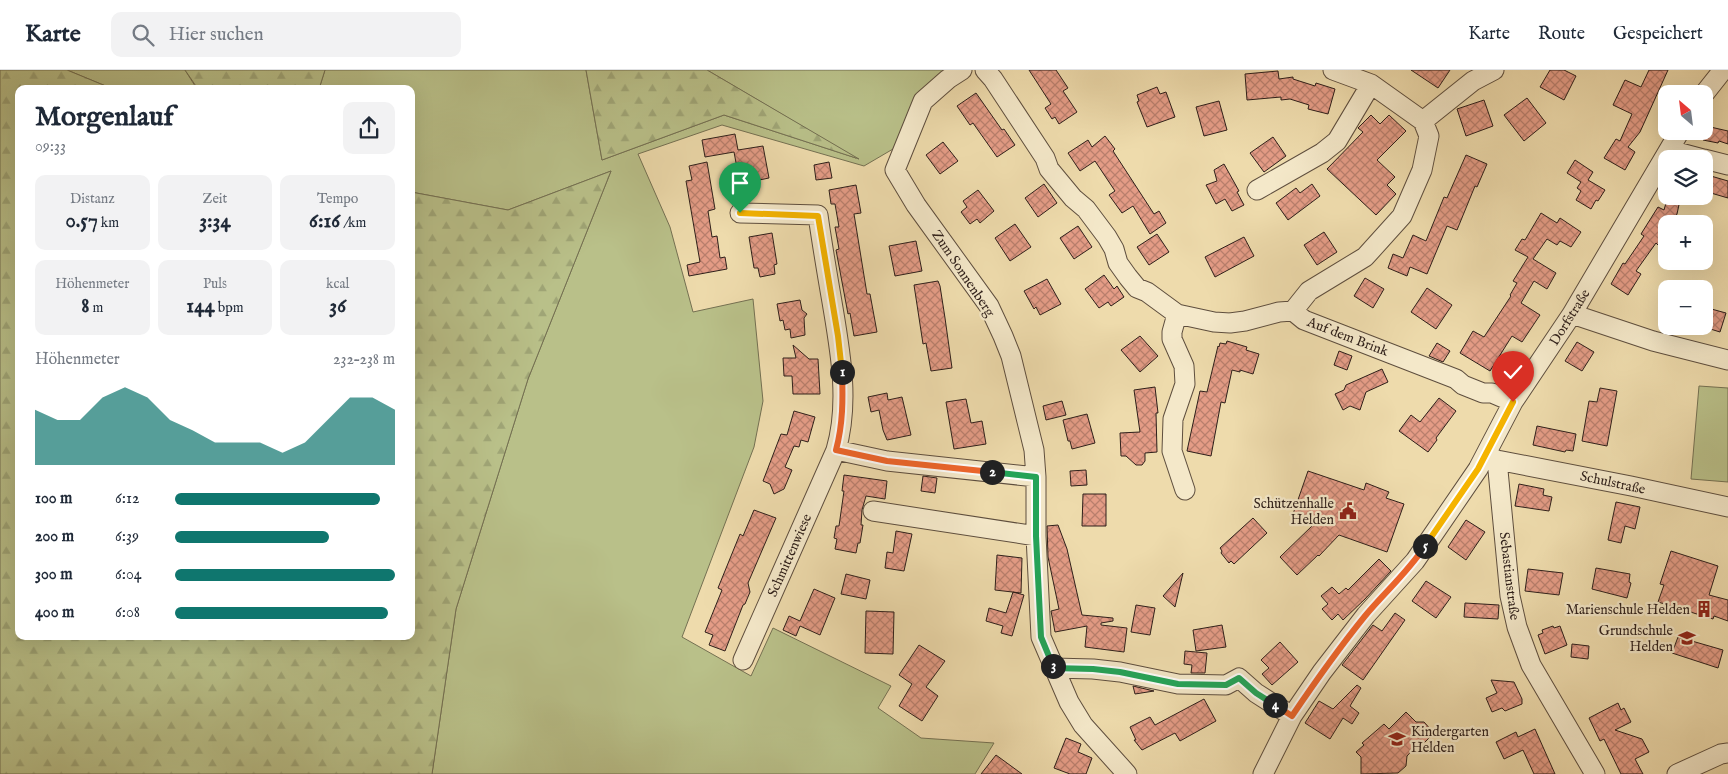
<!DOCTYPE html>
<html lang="de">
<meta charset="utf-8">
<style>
:root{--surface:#fff;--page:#f2f2f3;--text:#1f2937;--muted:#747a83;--line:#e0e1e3;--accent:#0f766e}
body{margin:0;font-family:"IM FELL English",serif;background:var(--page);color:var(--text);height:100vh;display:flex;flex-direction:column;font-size:19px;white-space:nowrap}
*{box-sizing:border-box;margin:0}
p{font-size:16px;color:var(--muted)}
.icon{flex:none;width:28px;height:28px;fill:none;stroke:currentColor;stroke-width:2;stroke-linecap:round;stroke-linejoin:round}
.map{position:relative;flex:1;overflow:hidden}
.drawer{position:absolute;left:15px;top:15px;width:400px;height:555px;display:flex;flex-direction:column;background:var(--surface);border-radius:10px;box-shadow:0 5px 20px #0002}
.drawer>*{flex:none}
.needle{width:32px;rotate:332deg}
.controls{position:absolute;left:1658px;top:15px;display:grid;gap:10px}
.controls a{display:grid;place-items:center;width:55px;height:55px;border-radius:10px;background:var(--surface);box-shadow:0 5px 20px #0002;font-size:25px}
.pin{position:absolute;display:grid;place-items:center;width:42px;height:42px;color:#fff;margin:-51px -21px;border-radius:50% 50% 50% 0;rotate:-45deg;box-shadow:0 0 5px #0007}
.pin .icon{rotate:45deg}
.km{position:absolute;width:25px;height:25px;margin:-12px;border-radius:50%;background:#222;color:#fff;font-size:14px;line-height:25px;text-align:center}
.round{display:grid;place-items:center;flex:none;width:52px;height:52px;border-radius:10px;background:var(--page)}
.headline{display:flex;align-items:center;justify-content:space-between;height:85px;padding:0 20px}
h1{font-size:28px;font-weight:700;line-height:38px}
.figures{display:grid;grid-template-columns:repeat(3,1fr);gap:8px;height:85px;padding:5px 20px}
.figures div{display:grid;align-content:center;border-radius:10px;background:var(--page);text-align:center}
.figures b{font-size:21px;font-weight:700}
.figures small{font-size:14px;font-weight:400}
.figures p{font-size:14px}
.chart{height:140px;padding:10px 20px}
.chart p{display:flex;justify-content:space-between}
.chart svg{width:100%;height:90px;margin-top:5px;fill:var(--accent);opacity:.7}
ul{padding:0 20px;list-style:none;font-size:16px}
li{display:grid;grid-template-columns:80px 60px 1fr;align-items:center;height:38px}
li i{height:12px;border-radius:6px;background:var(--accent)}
header{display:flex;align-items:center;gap:30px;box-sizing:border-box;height:70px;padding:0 25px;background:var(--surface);border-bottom:1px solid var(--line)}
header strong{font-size:24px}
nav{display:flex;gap:28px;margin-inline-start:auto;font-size:18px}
.search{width:350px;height:45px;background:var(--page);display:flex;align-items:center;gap:12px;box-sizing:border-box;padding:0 18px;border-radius:10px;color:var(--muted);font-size:19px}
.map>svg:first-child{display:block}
.green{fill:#b9c089;stroke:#747052}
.forest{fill:url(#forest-firs);stroke:#747052}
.building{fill:url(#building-cross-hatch);stroke:#2e1f1a}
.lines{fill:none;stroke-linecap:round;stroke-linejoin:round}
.minor-casing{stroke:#5e4e3e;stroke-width:21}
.minor{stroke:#f4e8c9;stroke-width:19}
.split-1-casing{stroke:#fff;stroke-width:10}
.split-2-casing{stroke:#fff;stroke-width:10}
.split-3-casing{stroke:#fff;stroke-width:10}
.split-4-casing{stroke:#fff;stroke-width:10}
.split-5-casing{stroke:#fff;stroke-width:10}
.split-6-casing{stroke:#fff;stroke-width:10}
.split-1{stroke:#f5b400;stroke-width:6}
.split-2{stroke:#f0652b;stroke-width:6}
.split-3{stroke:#22a559;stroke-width:6}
.split-4{stroke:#22a559;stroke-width:6}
.split-5{stroke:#f0652b;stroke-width:6}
.split-6{stroke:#f5b400;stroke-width:6}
.labels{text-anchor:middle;stroke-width:4.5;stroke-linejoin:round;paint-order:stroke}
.street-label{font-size:14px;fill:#2e1f1a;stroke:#f4e8c9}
.poi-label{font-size:14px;fill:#2e1f1a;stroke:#f4e8c9;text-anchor:end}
</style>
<header>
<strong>Karte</strong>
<div class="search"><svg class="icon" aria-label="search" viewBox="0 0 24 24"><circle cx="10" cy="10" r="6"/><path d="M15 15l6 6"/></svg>Hier suchen</div>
<nav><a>Karte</a><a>Route</a><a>Gespeichert</a></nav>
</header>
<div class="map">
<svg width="1728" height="704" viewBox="0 0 1728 704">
<defs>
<pattern id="forest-firs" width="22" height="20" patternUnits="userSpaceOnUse" patternTransform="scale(1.25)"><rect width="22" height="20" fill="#b9c089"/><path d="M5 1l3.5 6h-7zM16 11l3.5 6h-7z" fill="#9fa576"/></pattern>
<pattern id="building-cross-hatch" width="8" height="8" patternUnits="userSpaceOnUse" patternTransform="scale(1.25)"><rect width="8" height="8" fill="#e49c86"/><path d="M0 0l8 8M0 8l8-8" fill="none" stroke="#b97f6d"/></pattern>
</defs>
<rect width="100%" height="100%" fill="#eedbac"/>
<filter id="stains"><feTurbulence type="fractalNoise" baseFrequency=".004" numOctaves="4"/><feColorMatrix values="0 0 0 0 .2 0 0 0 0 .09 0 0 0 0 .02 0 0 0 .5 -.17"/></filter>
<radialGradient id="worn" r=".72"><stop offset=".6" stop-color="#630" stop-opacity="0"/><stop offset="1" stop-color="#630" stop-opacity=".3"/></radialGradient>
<path class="green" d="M67,0H185L197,19H113Z
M325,0H586L602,90L724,45L856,88L707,0H953L904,69L893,79L864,96L722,55L638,84L670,157L693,242L753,229L763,331L754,377L682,567L751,606L773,558L891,616L878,638L921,668L994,673L975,704H432L456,539L528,309L611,101L508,140L411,122V19H319Z
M1699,316L1728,318V412L1691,409Z"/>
<path class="forest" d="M0,0H67L113,19H19V566H411V122L508,140L611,101L528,309L456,539L432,704H0Z
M185,0H325L319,19H198Z
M586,0H707L859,89L724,45L602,90Z"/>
<path class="building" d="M1029,0H1056L1068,18L1063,21L1077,42L1059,54L1055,47L1052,49L1045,38L1051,34Z
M1411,0H1450L1438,18Z
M1550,0H1564L1576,6L1564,30L1540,17Z
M1649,0H1668L1640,62L1628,77L1635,82L1625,100L1604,88L1616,69L1620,71L1632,44L1613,35L1625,10L1641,17Z
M1278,1L1279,9L1293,7V9L1315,16L1316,13L1335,19L1328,44L1308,39L1309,35L1290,29L1281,30V27L1247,30L1245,4Z
M1157,17L1160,24L1166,22L1175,47L1147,57L1137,32L1139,31L1137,25Z
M976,23L1002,60L1004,59L1015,75L997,87L973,53L970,55L957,36Z
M1527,28L1546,53L1524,71L1504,45Z
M1484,30L1493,56L1466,66L1457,39Z
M1219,31L1227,60L1204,66L1196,37Z
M1371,45L1380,54L1389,45L1406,61L1377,90L1395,107L1387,115L1396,124L1376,145L1327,99L1363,62L1358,58Z
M1706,56L1728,61V74L1719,71L1718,73L1703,70Z
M735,64L738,80L763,76L769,108L740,114L734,82L705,87L702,70Z
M1105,66L1115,79L1113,81L1154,144L1159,141L1166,153L1150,164L1133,136L1122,143L1109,125L1115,121L1095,91L1080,101L1068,83L1088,70L1092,77Z
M1273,67L1286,86L1264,102L1250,83Z
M943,72L958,91L940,104L926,85Z
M1466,85L1487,94L1477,117L1475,116L1457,160L1447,156L1427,204L1410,197L1407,206L1388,198L1393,184L1403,188L1413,165L1426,171L1444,127L1447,128Z
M1575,90L1593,102L1588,110L1605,120L1598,131L1596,130L1591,139L1576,130L1581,121L1577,118L1581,112L1567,103Z
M707,92L715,139L708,141L712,167L717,166L720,188L725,187L727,199L689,206L687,195L700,192L686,111L692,110L689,96Z
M829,92L832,108L816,110L814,95Z
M1224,94L1239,121L1237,122L1244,135L1232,141L1225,129L1216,134L1206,115L1217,111L1214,100Z
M1704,104L1728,111V128L1704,121Z
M1044,114L1057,133L1038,147L1025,128Z
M1312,114L1320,126L1288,150L1276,133L1296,118L1300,123Z
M856,115L861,143L854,144L867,224H870L877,262L854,266L850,243L848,244L836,180L839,179L835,157H839L835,134H831L829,120Z
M978,120L994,141L980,153L977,149L970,154L961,142L967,137L963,131Z
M1668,126L1680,130L1677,144L1671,154H1666V161L1658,175L1656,173L1636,201L1641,204L1628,225L1611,214L1623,193L1625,194L1644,166L1641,164L1658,137L1664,140Z
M1541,143L1557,153L1560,148L1581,162L1571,177L1560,171L1557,175L1547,169L1533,189L1556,203L1547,219L1534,211L1521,233L1540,245L1522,272L1512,266L1490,301L1460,283L1473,261L1484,267L1511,226L1510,225L1517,213L1513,211L1528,187L1515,180L1522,169L1525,170Z
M1015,154L1031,177L1010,191L995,168Z
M1078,156L1092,177L1074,189L1060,168Z
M1324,162L1337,182L1317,195L1304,175Z
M772,163L777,194L774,195L775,204L760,207L758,198H754L749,167Z
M1157,164L1169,182L1149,195L1137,177Z
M1244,167L1254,186L1215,207L1205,187Z
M916,171L922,201L895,206L889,176Z
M1104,205L1114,219L1117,216L1124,227L1111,236L1108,232L1099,238L1085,219Z
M1365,208L1384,219L1373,238L1354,226Z
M1047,209L1061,234L1040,245L1036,237L1034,239L1024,221Z
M938,211L940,216L945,248L952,298L931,301L926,273L923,274L914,215Z
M1427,218L1452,235L1436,259L1411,242Z
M800,230L802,240L807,244L804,248L805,265L791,268L790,259L785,260L783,250L780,251L777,234Z
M1704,237L1726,243L1720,262L1704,257Z
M1140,266L1158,286L1140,302L1121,280Z
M1227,271L1247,277L1246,280L1259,284L1253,304L1240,300V302L1232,300L1225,333L1221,332L1211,386L1187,381L1200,321L1207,322L1218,276L1219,277L1220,273L1226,274Z
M1577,272L1594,282L1582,301L1565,291Z
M1437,273L1450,281L1443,292L1429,286Z
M793,275L809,289H818L820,324H793L792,306H784L783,288H796Z
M1339,281L1352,286L1347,300L1334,295Z
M1382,299L1388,312L1366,322L1360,340L1350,336L1343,340L1335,324L1344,320L1346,315Z
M1155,317L1158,343H1156L1157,382L1145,383V391L1142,395H1136L1126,386H1121L1120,363L1140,362L1134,320Z
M1600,318L1617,321L1607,376L1582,371L1589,331L1597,332Z
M887,323L888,330L902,327L911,365L887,370L883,360L879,340L871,342L868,327Z
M1439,328L1456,341L1436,368L1437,370L1428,382L1399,361L1411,345L1420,352Z
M966,329L971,353L982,351L986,374L954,379L946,332Z
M1062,331L1066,345L1046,350L1043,336Z
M794,341L815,347L808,372L801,370L799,377L794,376L785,397L792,400L784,419L774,424L770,414L763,411L781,364L787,365Z
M1087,344L1095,373L1072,379L1070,371H1068L1063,350Z
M1537,356L1576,364L1573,381L1566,380L1565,382L1533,375Z
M1086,400L1087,415L1071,416L1070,401Z
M1308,401L1364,420L1366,413L1389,422L1386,428L1404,434L1387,482L1339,465L1319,486L1318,485L1297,505L1280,487L1313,455L1292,447Z
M844,405L887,411L885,429L866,426L862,440L861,455H863L860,473H858L856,483L835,479L837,469L834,468L836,456H839L844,421H842Z
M923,406L937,408L935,423L921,421Z
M1519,414L1544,419L1543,425L1552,427L1549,441L1515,436Z
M1083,424H1106V456H1082Z
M1616,432L1640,437L1635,459L1625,456L1621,473L1608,470Z
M754,440L776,448L748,513L750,522L745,534L743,535L725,581L709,575L713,565L705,562L722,520L718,518L740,464L743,466Z
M1253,448L1267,463L1234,494L1231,491L1229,493L1221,483L1222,481L1220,478Z
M1466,450L1485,462L1466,490L1448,477Z
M1058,455L1067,479L1082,545L1113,548V551L1101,553V555L1127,558L1124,582L1085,577L1087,556L1055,562L1051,541L1059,539L1048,487L1047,456Z
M896,461L912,464L904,501L885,498L887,482L893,483Z
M1671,481L1718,496L1709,525L1728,530V551L1714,546L1713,549L1658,532L1664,515L1660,514Z
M997,485L1022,488L1021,523L995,520Z
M1379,489L1391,501L1365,529L1343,550L1338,544L1332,550L1322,539L1328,534L1321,526L1332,517L1339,524L1346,518L1348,520Z
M1596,498L1630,504L1629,512L1631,513L1627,528L1592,519Z
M1528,499L1563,503L1559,525L1525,521Z
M1183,503L1175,537L1163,526Z
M846,504L870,510L866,529L841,524Z
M1426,511L1451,527L1436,548L1412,531Z
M814,519L835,528L820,565L800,556L796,566L783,560L789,546L800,551Z
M1013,522L1024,525L1012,566L1001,563L1003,556L986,551L989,538L1006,543Z
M1465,533L1499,535L1498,549L1464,547Z
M1136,535L1155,538L1150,565L1131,562Z
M866,541L894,542L893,584L865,583Z
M1395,543L1405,550L1363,610L1342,595L1373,555L1382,561Z
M1222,555L1226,577L1196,581L1193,560Z
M1553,556L1554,558L1560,556L1567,575L1545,584L1538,565L1543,563L1542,560Z
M1678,567L1723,580L1718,598L1672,583Z
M1280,572L1298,592L1272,615L1262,604L1269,598L1261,590Z
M1572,574L1589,576L1588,589L1571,587Z
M919,575L945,591L926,617L938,626L922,651L899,636L912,614L899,605Z
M1185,581L1207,583L1205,603H1191L1192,595L1184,594Z
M1491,610L1514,612L1522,629V634L1505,641L1502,638L1492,642L1486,628L1497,623Z
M1357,615L1361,618L1350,636L1359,643L1352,654L1343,648L1330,669L1305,653L1319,631L1333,639Z
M1133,616L1154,621L1135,624Z
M1204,629L1216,651L1180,671L1175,663L1142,680L1134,670H1136L1130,657L1150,647L1155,655Z
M1618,633L1621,640L1624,638L1631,652L1615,660L1642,669L1649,682L1635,689L1643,704H1621L1604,669L1600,671L1589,648Z
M1406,642L1416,652H1424L1434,663L1424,673H1419L1407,686L1406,696L1398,703L1361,704V687L1356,682L1364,675L1362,673L1384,654L1389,659Z
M1535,659L1555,704H1534L1523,680L1504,689L1496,672L1516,662L1518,667Z
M1066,668L1081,674L1078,682L1092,688L1086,704H1070L1054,698Z
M996,685L1022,704H981Z"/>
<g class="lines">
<g class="minor-casing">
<path id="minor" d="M962,0L948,9L923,31L895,100L916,135L989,236L1003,266L1011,286L1034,380L1036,407V466L1041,567L1069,632L1083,655L1127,704
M985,0L993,9L1045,88L1049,99L1073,128L1086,139L1107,167L1114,179L1118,193L1128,207L1137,218L1147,222L1177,244L1214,252L1230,253L1245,251L1279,242L1293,241L1304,250L1456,309L1463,315L1483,323H1492L1513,332
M1704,24L1723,0
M1423,51L1473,11L1494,0
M1669,80L1703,89
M1704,89L1728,95
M1257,120L1322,83L1337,71L1371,14
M740,143L818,145C822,174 827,203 832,232C840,280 850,332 836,380L743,590
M1293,241L1309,221L1365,187L1402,146L1422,100L1429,66L1423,51L1371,14L1333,0
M1177,244L1172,262V269L1184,296L1185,314L1173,349L1172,381L1185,420
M1572,244L1653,271L1728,290
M836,380L887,391L1036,407
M1487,386L1497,390L1631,416L1728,437
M1497,390L1510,526L1517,557L1531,595L1595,704
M873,441L1036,466
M1053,598L1093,599L1120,602L1178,614L1226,615L1239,608L1256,623L1292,646
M1263,704L1292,646L1322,602L1366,545L1415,491L1478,399L1513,332L1572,244L1680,61
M1677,704L1721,684L1728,683"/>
</g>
<use href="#minor" class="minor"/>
</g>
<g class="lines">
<g class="split-1-casing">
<path id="split-1" d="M740,143L818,146L838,266L842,302"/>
</g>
<g class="split-2-casing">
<path id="split-2" d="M842,302C843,329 843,354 836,380L887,391L992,402"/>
</g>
<g class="split-3-casing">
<path id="split-3" d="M992,402L1036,407V466L1041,567L1053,596"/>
</g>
<g class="split-4-casing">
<path id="split-4" d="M1053,596V598L1093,599L1120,602L1178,614L1226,615L1239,608L1256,623L1275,635"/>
</g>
<g class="split-5-casing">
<path id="split-5" d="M1275,635L1292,646C1315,612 1339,578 1365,546C1385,522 1408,502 1425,476"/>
</g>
<g class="split-6-casing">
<path id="split-6" d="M1425,476L1478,399L1513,332"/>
</g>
<use href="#split-1" class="split-1"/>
<use href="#split-2" class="split-2"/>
<use href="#split-3" class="split-3"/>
<use href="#split-4" class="split-4"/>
<use href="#split-5" class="split-5"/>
<use href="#split-6" class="split-6"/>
</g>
<defs>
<g id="civic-bare" transform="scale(1.35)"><path d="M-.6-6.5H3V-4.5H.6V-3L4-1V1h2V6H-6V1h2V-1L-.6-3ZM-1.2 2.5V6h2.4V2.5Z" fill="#8f2418" stroke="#f4e8c9" stroke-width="2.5" paint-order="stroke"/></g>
<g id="building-bare" transform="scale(1.35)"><path d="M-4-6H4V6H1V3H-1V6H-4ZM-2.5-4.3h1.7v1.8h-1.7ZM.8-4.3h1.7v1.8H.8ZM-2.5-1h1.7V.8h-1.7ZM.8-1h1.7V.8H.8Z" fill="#8f2418" stroke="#f4e8c9" stroke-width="2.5" paint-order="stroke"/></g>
<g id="school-bare" transform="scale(1.35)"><path d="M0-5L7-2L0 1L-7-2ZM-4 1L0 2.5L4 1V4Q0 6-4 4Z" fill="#8f2418" stroke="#f4e8c9" stroke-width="2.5" paint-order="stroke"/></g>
</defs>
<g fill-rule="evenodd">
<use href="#civic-bare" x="1348" y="441"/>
<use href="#building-bare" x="1704" y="539"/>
<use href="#school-bare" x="1687" y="568"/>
<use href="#school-bare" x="1397" y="669"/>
</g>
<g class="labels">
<g class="street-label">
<text transform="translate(964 203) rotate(56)" y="5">Zum Sonnenberg</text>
<text transform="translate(1569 247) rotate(-58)" y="5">Dorfstraße</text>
<text transform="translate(1348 266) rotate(21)" y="5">Auf dem Brink</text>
<text transform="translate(1613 412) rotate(12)" y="5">Schulstraße</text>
<text transform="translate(789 485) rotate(-66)" y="5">Schmittenwiese</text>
<text transform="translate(1510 506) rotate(83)" y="5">Sebastianstraße</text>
</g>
<g class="poi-label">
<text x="1334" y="438">Schützenhalle<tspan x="1334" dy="16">Helden</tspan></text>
<text x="1690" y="544">Marienschule Helden</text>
<text x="1673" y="565">Grundschule<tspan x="1673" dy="16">Helden</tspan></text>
<text x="1411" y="666" text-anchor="start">Kindergarten<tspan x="1411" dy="16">Helden</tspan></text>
</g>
</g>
<rect width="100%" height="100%" filter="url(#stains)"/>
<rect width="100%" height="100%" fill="url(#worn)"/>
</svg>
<div class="controls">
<a><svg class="needle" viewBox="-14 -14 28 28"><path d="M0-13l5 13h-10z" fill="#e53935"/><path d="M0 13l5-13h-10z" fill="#747a83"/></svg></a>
<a><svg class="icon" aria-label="layers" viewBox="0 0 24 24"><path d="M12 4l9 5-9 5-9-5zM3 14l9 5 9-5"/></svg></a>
<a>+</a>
<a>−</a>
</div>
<div class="pin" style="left:740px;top:143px;background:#1e9e55"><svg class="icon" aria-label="arrive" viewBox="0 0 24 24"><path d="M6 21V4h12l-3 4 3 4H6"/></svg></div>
<div class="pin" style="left:1513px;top:332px;background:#d93025"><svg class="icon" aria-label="check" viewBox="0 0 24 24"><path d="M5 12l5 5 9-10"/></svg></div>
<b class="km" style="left:842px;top:302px">1</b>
<b class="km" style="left:992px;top:402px">2</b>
<b class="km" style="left:1053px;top:596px">3</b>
<b class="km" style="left:1275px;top:635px">4</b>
<b class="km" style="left:1425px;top:476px">5</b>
<section class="drawer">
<div class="headline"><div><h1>Morgenlauf</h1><p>09:33</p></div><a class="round"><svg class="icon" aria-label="share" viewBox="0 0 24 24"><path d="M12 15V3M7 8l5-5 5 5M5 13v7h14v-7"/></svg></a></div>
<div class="figures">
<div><p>Distanz</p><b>0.57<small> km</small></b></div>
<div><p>Zeit</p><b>3:34</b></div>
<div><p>Tempo</p><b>6:16<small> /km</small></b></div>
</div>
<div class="figures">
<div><p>Höhenmeter</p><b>8<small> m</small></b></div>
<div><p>Puls</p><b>144<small> bpm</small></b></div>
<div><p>kcal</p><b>36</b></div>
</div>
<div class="chart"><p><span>Höhenmeter</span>232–238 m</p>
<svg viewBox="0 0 160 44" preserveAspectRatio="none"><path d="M0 44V17L10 22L20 22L30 11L40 6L50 11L60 22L70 27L80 33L90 33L100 33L110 38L120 33L130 22L140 11L150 11L160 17V44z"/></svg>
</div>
<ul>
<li><b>100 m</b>6:12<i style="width:93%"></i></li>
<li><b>200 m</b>6:39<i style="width:70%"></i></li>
<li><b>300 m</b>6:04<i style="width:100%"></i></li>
<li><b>400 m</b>6:08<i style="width:97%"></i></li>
</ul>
</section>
</div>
